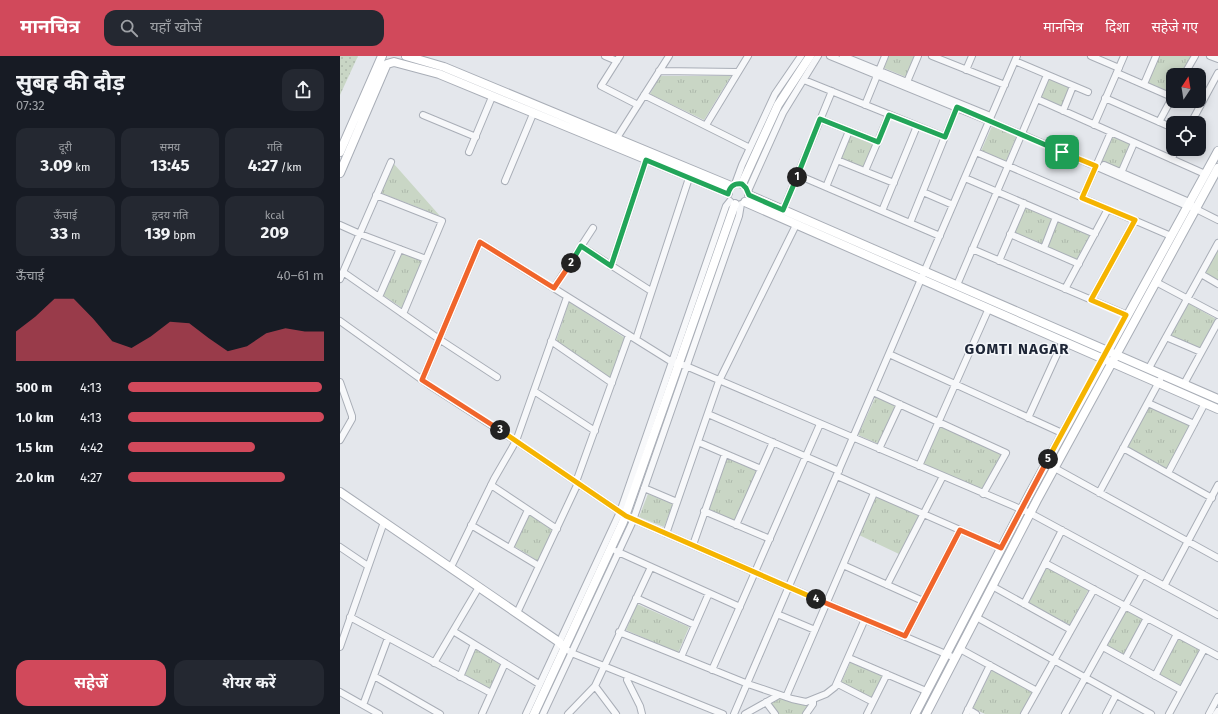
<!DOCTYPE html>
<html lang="hi">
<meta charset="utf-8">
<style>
:root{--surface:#171b24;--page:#242831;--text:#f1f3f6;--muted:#9ea1a6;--accent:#d1495b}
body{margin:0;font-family:"Fira Sans","Noto Sans Devanagari",sans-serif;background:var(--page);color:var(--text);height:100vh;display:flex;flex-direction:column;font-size:15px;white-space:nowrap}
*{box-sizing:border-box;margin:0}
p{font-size:13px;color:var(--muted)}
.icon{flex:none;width:22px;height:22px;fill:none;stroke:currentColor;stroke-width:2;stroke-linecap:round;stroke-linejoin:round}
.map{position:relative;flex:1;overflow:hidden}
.side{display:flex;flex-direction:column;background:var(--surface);width:340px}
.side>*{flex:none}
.needle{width:26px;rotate:12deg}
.buttons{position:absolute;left:826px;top:12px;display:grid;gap:8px}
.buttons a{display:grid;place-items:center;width:40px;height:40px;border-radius:8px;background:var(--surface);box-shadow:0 2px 10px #0003;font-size:20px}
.pin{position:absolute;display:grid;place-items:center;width:34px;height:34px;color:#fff;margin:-17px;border-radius:8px;box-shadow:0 2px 6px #0006}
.km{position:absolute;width:20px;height:20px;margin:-10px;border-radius:50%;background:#222;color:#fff;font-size:11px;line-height:20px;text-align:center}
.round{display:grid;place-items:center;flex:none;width:42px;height:42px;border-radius:12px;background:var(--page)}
.summary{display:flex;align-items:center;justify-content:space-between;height:68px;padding:0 16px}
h1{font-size:22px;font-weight:700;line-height:30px}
.figures{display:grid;grid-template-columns:repeat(3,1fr);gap:6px;height:68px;padding:4px 16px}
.figures div{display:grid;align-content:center;border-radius:10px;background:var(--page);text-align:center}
.figures b{font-size:17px;font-weight:700}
.figures small{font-size:11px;font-weight:400}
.figures p{font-size:11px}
.chart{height:112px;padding:8px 16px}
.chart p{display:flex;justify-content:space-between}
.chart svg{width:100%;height:72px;margin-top:4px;fill:var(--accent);opacity:.7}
.cta{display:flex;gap:8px;margin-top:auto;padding:8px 16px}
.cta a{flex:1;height:46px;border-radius:12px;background:var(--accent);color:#fff;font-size:16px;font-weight:700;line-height:46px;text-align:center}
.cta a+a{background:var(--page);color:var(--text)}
ul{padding:0 16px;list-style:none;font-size:13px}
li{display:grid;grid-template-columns:64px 48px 1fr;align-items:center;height:30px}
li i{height:10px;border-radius:5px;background:var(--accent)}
header{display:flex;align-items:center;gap:24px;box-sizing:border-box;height:56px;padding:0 20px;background:var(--accent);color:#fff}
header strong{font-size:19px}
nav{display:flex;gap:22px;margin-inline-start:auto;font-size:14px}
.search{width:280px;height:36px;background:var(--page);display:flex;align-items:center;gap:10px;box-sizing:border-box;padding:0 14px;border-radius:12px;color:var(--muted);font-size:15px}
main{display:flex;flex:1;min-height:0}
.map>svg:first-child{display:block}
.grass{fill:url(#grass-dots)}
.park{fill:url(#park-tufts)}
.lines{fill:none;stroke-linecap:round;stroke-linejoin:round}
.street-casing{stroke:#a9aeb7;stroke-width:8}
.secondary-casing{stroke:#a9aeb7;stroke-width:10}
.street{stroke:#f7f8fa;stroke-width:6}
.secondary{stroke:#fff;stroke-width:8}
.split-1-casing{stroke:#fff;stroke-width:8}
.split-2-casing{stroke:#fff;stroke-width:8}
.split-3-casing{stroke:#fff;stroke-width:8}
.split-4-casing{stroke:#fff;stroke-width:8}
.split-5-casing{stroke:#fff;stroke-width:8}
.split-6-casing{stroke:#fff;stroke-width:8}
.split-1{stroke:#22a559;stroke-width:5}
.split-2{stroke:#22a559;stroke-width:5}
.split-3{stroke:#f0652b;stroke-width:5}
.split-4{stroke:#f5b400;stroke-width:5}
.split-5{stroke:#f0652b;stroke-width:5}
.split-6{stroke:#f5b400;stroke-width:5}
.labels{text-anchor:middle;stroke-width:3;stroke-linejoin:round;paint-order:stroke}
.district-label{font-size:15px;font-weight:bold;letter-spacing:1px;fill:#1d2536;stroke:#f4f6f9}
</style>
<header>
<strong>मानचित्र</strong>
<div class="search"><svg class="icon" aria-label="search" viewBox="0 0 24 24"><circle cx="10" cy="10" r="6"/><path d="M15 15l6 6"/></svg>यहाँ खोजें</div>
<nav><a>मानचित्र</a><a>दिशा</a><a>सहेजे गए</a></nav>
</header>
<main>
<section class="side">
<div class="summary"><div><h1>सुबह की दौड़</h1><p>07:32</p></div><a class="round"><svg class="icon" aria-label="share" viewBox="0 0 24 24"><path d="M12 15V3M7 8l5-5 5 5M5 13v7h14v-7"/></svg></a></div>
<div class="figures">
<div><p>दूरी</p><b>3.09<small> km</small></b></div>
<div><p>समय</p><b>13:45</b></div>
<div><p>गति</p><b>4:27<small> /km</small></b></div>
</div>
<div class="figures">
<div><p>ऊँचाई</p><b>33<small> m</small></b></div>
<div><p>हृदय गति</p><b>139<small> bpm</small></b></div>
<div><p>kcal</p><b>209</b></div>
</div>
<div class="chart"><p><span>ऊँचाई</span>40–61 m</p>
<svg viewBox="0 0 160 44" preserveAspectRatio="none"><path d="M0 44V26L10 17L20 6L30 6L40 18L50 32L60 36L70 29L80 20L90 21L100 30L110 38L120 35L130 27L140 24L150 26L160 26V44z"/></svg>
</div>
<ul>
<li><b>500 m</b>4:13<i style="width:99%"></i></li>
<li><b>1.0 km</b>4:13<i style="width:100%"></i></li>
<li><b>1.5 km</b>4:42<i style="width:65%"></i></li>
<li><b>2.0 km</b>4:27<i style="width:80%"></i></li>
</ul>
<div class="cta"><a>सहेजें</a><a>शेयर करें</a></div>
</section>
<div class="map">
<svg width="878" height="658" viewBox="0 0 878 658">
<defs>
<pattern id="grass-dots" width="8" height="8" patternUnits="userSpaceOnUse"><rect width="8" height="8" fill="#c9d6c5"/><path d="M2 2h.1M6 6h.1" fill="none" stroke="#adb8ab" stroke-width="1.8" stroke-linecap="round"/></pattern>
<pattern id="park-tufts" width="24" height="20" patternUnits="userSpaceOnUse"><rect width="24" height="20" fill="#c9d6c5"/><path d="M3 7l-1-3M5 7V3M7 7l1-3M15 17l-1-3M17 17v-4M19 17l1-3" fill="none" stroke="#adb8ab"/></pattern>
</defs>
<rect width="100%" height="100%" fill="#e4e7ec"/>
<path class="grass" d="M0,0H18L0,39Z"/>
<path class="park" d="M549,0H574L566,21L544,12Z
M818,0H851L841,19H833V34L831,38L807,28Z
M320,20H391L364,64L310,38Z
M709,22L730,31L721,51L700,42Z
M653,68L677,79L666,105L641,95Z
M510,78L534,88L524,112L500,102Z
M773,80L791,88L780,113L762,105Z
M54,108L100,160L41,137Z
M684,151L713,164L701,189L673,177Z
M717,165L751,180L737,204L707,191Z
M878,192V225L864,217Z
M61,197L83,205L62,252L43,239Z
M229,246L285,282L270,322L216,285Z
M848,247L876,263L860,293L829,280Z
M536,340L558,350L541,389L518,379Z
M809,350L851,370L827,413L786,392Z
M600,369L662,398L643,434L583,408Z
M387,401L418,413L395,465L368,453Z
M308,438L333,448L324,471L299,461Z
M536,440L580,459L559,498L519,479Z
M189,458L212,474L198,505L174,490Z
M707,510L749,533L730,569L687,546Z
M297,548L349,571L338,597L286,574Z
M786,553L804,563L783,599L766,589Z
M839,582L860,593L840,630L819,618Z
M136,591L161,607L150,633L123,619Z
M511,605L544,620L532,643L501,627Z
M652,614L693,637L680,658H645L633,652Z
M439,642L452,646L468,649L463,658H438L429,647Z"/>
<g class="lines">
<g class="street-casing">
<path id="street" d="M265,0L277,5
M280,0L261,30L298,49
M490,0L688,81L847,150L856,153L878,164
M503,0L648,59
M592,0L665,29
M751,0L779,12
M870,0L878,3
M675,5L748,36
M626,14L632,0
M319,15L398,16
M777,17L832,41
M844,19L855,0
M464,24L605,81
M567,26L578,0
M804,28L816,0
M304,39L410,92
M765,42L833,72
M697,43L865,118
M525,49L545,0
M723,55L733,30
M83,59L136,81
M480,63L538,86
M819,66L833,40
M851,67L878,17
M366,69L408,0
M754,69L784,0
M275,85L329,0
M129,96L152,41
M636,96L831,180
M831,103L837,93
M497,104L554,127
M764,109L849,146L852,149
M525,115L549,59
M781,117L794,87
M458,119L600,180
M625,122L755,178
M165,125L193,58
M395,128L402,109L435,38L461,0
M486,131L509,75
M408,135L443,57L478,0
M583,136L613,149
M36,139L102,165L63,258
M742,142L771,76
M443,154L492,35
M542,155L577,70
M570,167L617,51
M0,169L20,178L86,203
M670,178L739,208
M241,190L311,235
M704,192L716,161
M632,193L787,259
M659,205L684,147
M271,210L306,104
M3,216L99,283L157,321
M861,218L878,228
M0,223L51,106
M816,226L878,259
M617,229L707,19
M214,232L253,172
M725,233L768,153
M39,241L60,193
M751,244L795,164
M0,265L92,331L176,385L286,460L416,517L615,602
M826,281L861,296
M296,283L349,122
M211,285L272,327
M549,298L722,377
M809,312L878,187
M82,324L140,186L332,306L346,310L690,457L878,559
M0,326L12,360V363L0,384
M844,328L878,266
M194,335L255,375
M533,336L666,397L643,438
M808,347L854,368
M368,358L499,415
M688,362L723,285
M358,386L421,413
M783,392L872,442
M539,393L560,348
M579,410L649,252
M711,410L878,502
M828,417L865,347
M497,420L661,492
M236,426L289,279
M151,429L217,473
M304,432L337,446
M759,437L820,324
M364,455L430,483
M131,469L199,510
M396,469L433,386
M326,478L379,325L456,169
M353,489L385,398
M0,491L28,510
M170,492L188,454
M276,495L400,551
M705,507L878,600
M503,509L583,545
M111,511L154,423L176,385L227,241
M547,529L603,420
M652,530L731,574
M824,530L878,429
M296,542L355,569
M684,548L722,474
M177,557L238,427
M437,558L475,574
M10,561L151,637
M636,561L811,658
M113,575L199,628
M279,576L408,628L452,643L466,646L486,638L495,631L525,563
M565,580L620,474
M0,591L44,466
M763,591L841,634
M620,593L697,635
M229,595L234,598L383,658
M341,601L369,537
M509,602L586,635
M785,603L807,562
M94,607L139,531
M372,614L480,368
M34,620L100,658
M288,620L287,624L300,650L302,658
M815,620L837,578
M120,621L134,588
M498,628L533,646
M255,630L276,658
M0,636L39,658
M446,641L534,437
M426,646L435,658
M23,649L48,582
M628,653L636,658
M142,658L165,607
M186,658L280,456L386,150L390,145
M203,658L292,467L399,160L401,148
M228,658L255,630L311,511
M394,658L677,0
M405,658L439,639
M466,658L473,648V644
M527,658L547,618
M626,658L650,609
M684,658L754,533
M725,658L803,518
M766,658L776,639
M829,658L864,593
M869,658L878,641
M876,658L878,655"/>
</g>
<g class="secondary-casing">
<path id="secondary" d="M66,0L104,11L391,130
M0,96L42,0
M0,117L45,12L47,8L54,6L99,18L388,137
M402,128L438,49L470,0
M409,139L878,343
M405,146L878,353
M0,436L219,586L225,592
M194,658L283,466L395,148
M575,658L689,439L878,95
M586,658L697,444L878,112"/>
</g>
<use href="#street" class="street"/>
<use href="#secondary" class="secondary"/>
</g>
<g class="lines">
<g class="split-1-casing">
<path id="split-1" d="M457,121L480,63L538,86L549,59L605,81L617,51L722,96"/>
</g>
<g class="split-2-casing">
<path id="split-2" d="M231,207L241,190L271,210L306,104L388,138C390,130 394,127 402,128L406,132L409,139L443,154L457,121"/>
</g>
<g class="split-3-casing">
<path id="split-3" d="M160,374L82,324L140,186L214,232L231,207"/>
</g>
<g class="split-4-casing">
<path id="split-4" d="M160,374L286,460L476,543"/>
</g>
<g class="split-5-casing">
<path id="split-5" d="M476,543L565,580L620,474L661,492L708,403"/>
</g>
<g class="split-6-casing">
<path id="split-6" d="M708,403L786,259L751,244L795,164L742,142L756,110L722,96"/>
</g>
<use href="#split-1" class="split-1"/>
<use href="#split-2" class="split-2"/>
<use href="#split-3" class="split-3"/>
<use href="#split-4" class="split-4"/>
<use href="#split-5" class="split-5"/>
<use href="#split-6" class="split-6"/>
</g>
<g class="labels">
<g class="district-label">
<text x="677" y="298">GOMTI NAGAR</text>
</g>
</g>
</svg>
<div class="buttons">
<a><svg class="needle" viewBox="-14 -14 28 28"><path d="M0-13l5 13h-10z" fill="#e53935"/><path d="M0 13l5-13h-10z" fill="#9ea1a6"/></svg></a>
<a><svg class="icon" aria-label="locate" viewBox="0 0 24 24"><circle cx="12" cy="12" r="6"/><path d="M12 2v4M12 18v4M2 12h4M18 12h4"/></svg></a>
</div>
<div class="pin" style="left:722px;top:96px;background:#1e9e55"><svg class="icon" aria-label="arrive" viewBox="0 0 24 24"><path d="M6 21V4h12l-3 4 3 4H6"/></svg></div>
<b class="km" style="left:457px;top:121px">1</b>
<b class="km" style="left:231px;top:207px">2</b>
<b class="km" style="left:160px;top:374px">3</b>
<b class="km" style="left:476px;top:543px">4</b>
<b class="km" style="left:708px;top:403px">5</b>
</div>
</main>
